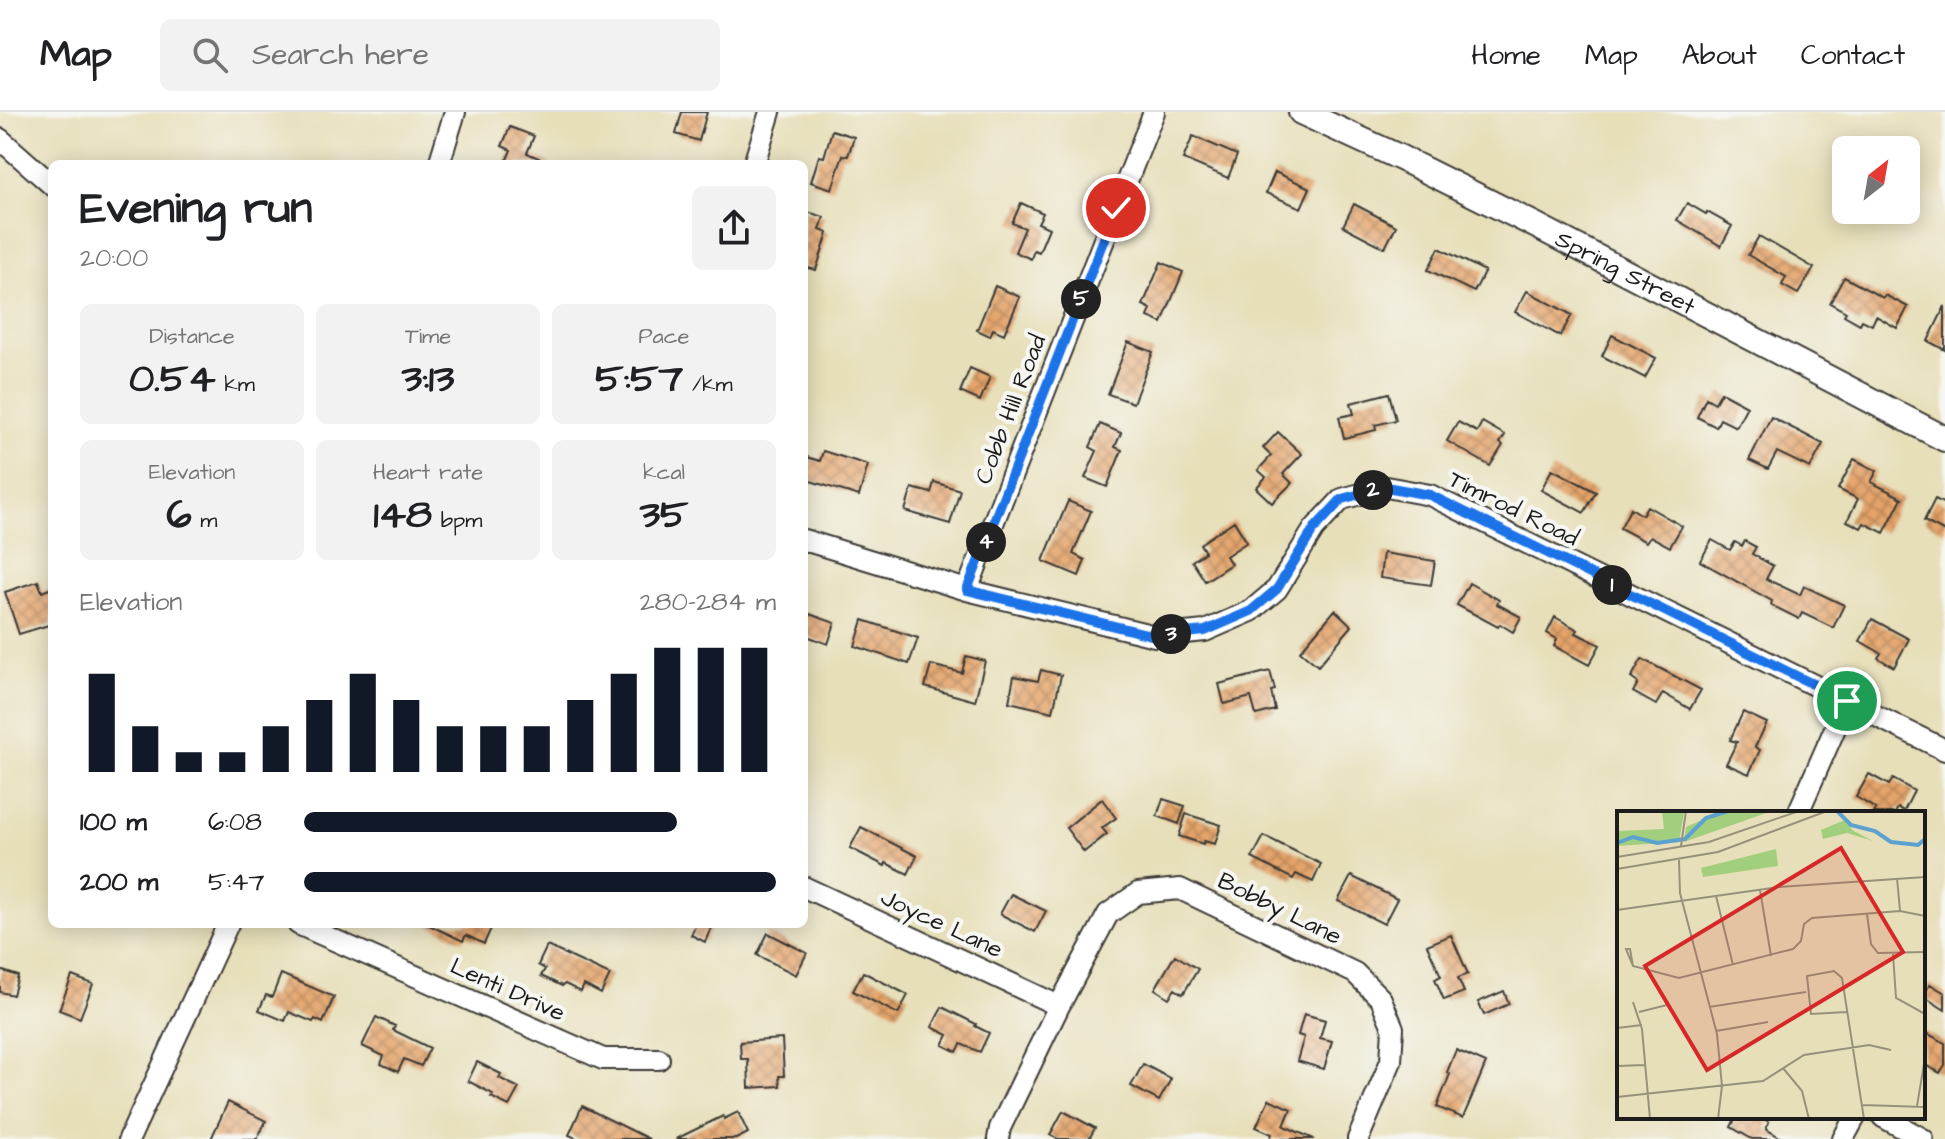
<!DOCTYPE html>
<meta charset="utf-8">
<style>
:root{--surface:#fff;--page:#f2f2f2;--text:#202124;--muted:#757577;--line:#e0e0e0;--accent:#111827}
body{margin:0;font-family:"Architects Daughter",sans-serif;background:var(--page);color:var(--text);height:100vh;display:flex;flex-direction:column;font-size:30px;white-space:nowrap}
*{box-sizing:border-box;margin:0}
p{font-size:26px;color:var(--muted)}
.icon{flex:none;width:44px;height:44px;fill:none;stroke:currentColor;stroke-width:2;stroke-linecap:round;stroke-linejoin:round}
.map{position:relative;flex:1;overflow:hidden}
.drawer{position:absolute;left:48px;top:48px;width:760px;height:768px;display:flex;flex-direction:column;background:var(--surface);border-radius:12px;box-shadow:0 4px 20px #0003}
.drawer>*{flex:none}
.needle{width:52px;rotate:31deg}
.buttons{position:absolute;left:1832px;top:24px;display:grid;gap:16px}
.buttons a{display:grid;place-items:center;width:88px;height:88px;border-radius:12px;background:var(--surface);box-shadow:0 4px 20px #0003;font-size:40px}
.pin{position:absolute;display:grid;place-items:center;width:68px;height:68px;color:#fff;margin:-34px;border:4px solid #fff;border-radius:50%;box-shadow:0 2px 8px #0007}
.km{position:absolute;width:40px;height:40px;margin:-20px;border-radius:50%;background:#222;color:#fff;font-size:22px;line-height:40px;text-align:center}
.round{display:grid;place-items:center;flex:none;width:84px;height:84px;border-radius:12px;background:var(--page)}
.headline{display:flex;align-items:center;justify-content:space-between;height:136px;padding:0 32px}
h1{font-size:44px;font-weight:700;line-height:60px}
.figures{display:grid;grid-template-columns:repeat(3,1fr);gap:12px;height:136px;padding:8px 32px}
.figures div{display:grid;align-content:center;border-radius:12px;background:var(--page);text-align:center}
.figures b{font-size:40px;font-weight:700}
.figures small{font-size:22px;font-weight:400}
.figures p{font-size:22px}
.chart{height:224px;padding:16px 32px}
.chart p{display:flex;justify-content:space-between}
.chart svg{width:100%;height:144px;margin-top:8px;stroke:var(--accent);stroke-width:6}
ul{padding:0 32px;list-style:none;font-size:26px}
li{display:grid;grid-template-columns:128px 96px 1fr;align-items:center;height:60px}
li i{height:20px;border-radius:10px;background:var(--accent)}
header{display:flex;align-items:center;gap:48px;box-sizing:border-box;height:112px;padding:0 40px;background:var(--surface);border-bottom:2px solid var(--line)}
header strong{font-size:38px}
nav{display:flex;gap:44px;margin-inline-start:auto;font-size:28px}
.search{width:560px;height:72px;background:var(--page);display:flex;align-items:center;gap:20px;box-sizing:border-box;padding:0 28px;border-radius:12px;color:var(--muted);font-size:30px}
.map>svg:first-child{display:block}
.building{fill:url(#building-cross-hatch)}
.lines{fill:none;stroke-linecap:round;stroke-linejoin:round}
.minor-casing{stroke:#3a3934;stroke-width:24}
.tertiary-casing{stroke:#3a3934;stroke-width:28}
.minor{stroke:#fff;stroke-width:20}
.tertiary{stroke:#fff;stroke-width:24}
.route-casing{stroke:#fff;stroke-width:16}
.route{stroke:#1a73e8;stroke-width:10}
.labels{text-anchor:middle;stroke-width:8;stroke-linejoin:round;paint-order:stroke}
.street-label{font-size:24px;fill:#1c1c1c;stroke:#f6f6f2}
.inset-river{fill:none;stroke:#5ba2d1;stroke-width:4}
.inset-road{fill:none;stroke:#96917a;stroke-width:2}
.view{fill:#d62828;fill-opacity:0.15;stroke:#d62828;stroke-width:4}
.inset-edge{fill:none;stroke:#1c1c1c;stroke-width:4}
</style>
<header>
<strong>Map</strong>
<div class="search"><svg class="icon" aria-label="search" viewBox="0 0 24 24"><circle cx="10" cy="10" r="6"/><path d="M15 15l6 6"/></svg>Search here</div>
<nav><a>Home</a><a>Map</a><a>About</a><a>Contact</a></nav>
</header>
<div class="map">
<svg width="1945" height="1027" viewBox="0 0 1945 1027">
<defs>
<pattern id="building-cross-hatch" width="8" height="8" patternUnits="userSpaceOnUse" patternTransform="scale(2)"><rect width="8" height="8" fill="#e5a46b"/><path d="M0 0l8 8M0 8l8-8" fill="none" stroke="#b98557"/></pattern>
</defs>
<rect width="100%" height="100%" fill="#f6f6f2"/>
<filter id="ink" filterUnits="userSpaceOnUse"><feTurbulence type="fractalNoise" baseFrequency=".0125" numOctaves="2"/><feDisplacementMap in="SourceGraphic" scale="16" xChannelSelector="R" yChannelSelector="G"/><feConvolveMatrix kernelMatrix="1 2 1 2 8 2 1 2 1" color-interpolation-filters="sRGB"/></filter>
<filter id="wash" filterUnits="userSpaceOnUse"><feTurbulence type="fractalNoise" baseFrequency=".006" numOctaves="4" result="noise"/><feDisplacementMap in="SourceGraphic" scale="32" xChannelSelector="R" yChannelSelector="G"/><feGaussianBlur stdDeviation="1.8" result="paint"/><feColorMatrix in="noise" values="0 0 0 0 0 0 0 0 0 0 0 0 0 0 0 0 0 1.4 0 .05"/><feComposite in="paint" operator="in"/></filter>
<g filter="url(#wash)">
<rect width="100%" height="100%" fill="#e7dfb9"/>
<g id="blocks">
<path class="building" d="M682,0H707L699,29L676,22Z
M510,15L534,24L527,41L552,52H505L511,38L502,34Z
M832,18L854,25L848,44L843,43L832,77L811,70L819,44L824,45Z
M1193,24L1237,43L1228,66L1183,47Z
M1275,60L1310,76L1301,96L1266,81Z
M1021,91L1043,101L1038,111L1049,116L1039,140L1034,138L1031,147L1015,140L1025,116L1012,111Z
M1687,91L1706,102L1707,100L1732,114L1721,134L1677,108Z
M1354,92L1396,114L1385,136L1343,114Z
M804,99L824,105L820,118L828,121L816,158L804,155Z
M1759,124L1814,156L1798,182L1782,173L1786,165L1748,143Z
M1439,136L1485,159L1474,180L1428,158Z
M1161,150L1183,160L1162,211L1148,205L1151,197L1143,193Z
M1844,165L1883,186L1885,183L1908,195L1897,216L1876,204L1872,213L1862,208L1860,212L1844,203L1846,200L1830,191Z
M995,174L1020,185L1004,222L993,217L990,224L977,218Z
M1527,179L1572,203L1560,224L1515,200Z
M1945,194V238L1928,229Z
M1612,223L1656,246L1645,266L1602,244Z
M1128,230L1153,240L1133,291L1108,282Z
M970,256L990,265L980,289L960,280Z
M1721,280L1747,294L1736,315L1720,307L1716,315L1697,305L1706,286L1715,291Z
M1389,281L1396,308L1375,313L1376,318L1344,326L1339,305L1354,302L1351,291Z
M1771,305L1823,332L1810,356L1777,340L1768,357L1749,348Z
M1458,310L1477,320L1482,310L1505,323L1500,331L1503,333L1490,354L1447,329Z
M1100,312L1121,321L1115,335L1122,338L1107,375L1085,366L1097,339L1090,335Z
M1278,320L1302,342L1283,362L1292,371L1272,391L1256,376L1266,365L1258,358L1271,344L1263,336Z
M823,339L868,353L859,384L804,367V354L807,345L820,349Z
M1854,347L1877,359L1871,370L1902,386L1884,421L1864,411L1861,416L1847,409L1858,387L1838,377Z
M1552,357L1596,380L1584,401L1541,378Z
M934,370L960,378L950,412L905,399L912,376L931,381Z
M1935,387L1945,392V420L1924,409Z
M1068,389L1091,399L1073,442L1085,448L1079,464L1043,449Z
M1647,394L1682,414L1670,435L1650,424L1646,430L1620,416L1631,396L1642,403Z
M1234,409L1247,430L1226,444L1231,452L1205,469L1192,449L1205,440L1200,432Z
M1712,428L1730,438L1735,430L1742,434L1745,429L1756,435L1752,442L1773,454L1766,467L1800,483L1804,474L1844,493L1833,516L1802,501L1799,507L1771,493L1772,489L1700,449Z
M1383,441L1435,449L1431,473L1380,466Z
M38,469L42,480L52,476V512L19,522L5,480Z
M1469,471L1499,488L1497,492L1521,505L1513,520L1500,512L1498,515L1457,493Z
M1335,498L1352,514L1318,554L1300,539Z
M804,500L835,511L828,532L804,523Z
M1555,505L1578,518L1576,521L1600,533L1589,553L1554,534L1557,527L1547,521Z
M1872,507L1909,527L1894,555L1878,546L1881,541L1860,529Z
M863,508L918,526L909,552L855,534Z
M966,544L985,549L975,589L925,575L931,553L962,561Z
M1642,547L1701,578L1690,597L1663,581L1656,593L1633,580L1638,571L1631,566Z
M1041,558L1061,563L1053,600L1009,590L1014,564L1038,569Z
M1270,559L1275,578L1271,579L1275,598L1256,603L1251,585L1224,592L1219,572Z
M1743,600L1767,611L1755,635L1760,638L1749,662L1726,652L1737,630L1730,628Z
M1869,662L1889,673L1893,667L1914,679L1904,699L1898,696L1895,701H1874L1876,697L1856,685Z
M1102,687L1116,706L1102,716L1107,722L1084,740L1066,716Z
M1163,687L1185,694L1179,712L1157,704Z
M1186,702L1221,713L1215,732L1204,729L1203,732L1179,724Z
M861,715L917,744L908,762L886,751L885,754L850,736Z
M1264,724L1321,752L1313,770L1296,762L1293,767L1252,746Z
M1351,764L1397,787L1384,812L1338,789Z
M1011,782L1046,799L1035,820L1000,802Z
M427,812H493L484,832L466,823L463,829Z
M696,812H713L705,830L691,823Z
M768,821L807,841L796,863L757,843Z
M1451,823L1468,862L1458,866L1464,880L1444,888L1435,867L1441,864L1427,833Z
M547,834L610,863L601,882L584,873L581,880L565,872L562,874L541,864L545,857L538,853Z
M1175,843L1198,857L1183,882L1175,877L1169,886L1155,877Z
M0,858L18,864L13,883L0,880Z
M863,860L908,883L898,902L853,879Z
M281,862L334,885L323,911L315,907L313,910L289,900L285,909L259,898L266,883L272,885Z
M72,864L93,872L80,906L59,898Z
M1930,872L1945,881V898L1923,884Z
M1504,879L1509,892L1484,903L1478,890Z
M942,895L976,912L975,914L989,921L980,940L961,932L957,940L943,933L948,923L932,915Z
M1304,902L1325,908L1320,926L1332,929L1324,957L1297,949L1304,925L1298,923Z
M376,905L395,914L393,918L430,936L421,954L404,947L398,960L381,952L384,944L362,934Z
M1923,919L1945,931V953L1940,961L1923,952Z
M782,927L784,964H779L780,974L749,976L748,947H741L740,930Z
M1456,938L1486,951L1463,1006L1437,995L1450,962L1447,960Z
M477,950L501,962L499,966L519,976L509,994L491,985L493,982L468,969Z
M1143,952L1171,967L1159,989L1131,974Z
M1269,987L1291,997L1284,1014L1314,1027H1270L1272,1022L1256,1015Z
M228,990L266,1009L257,1027H211Z
M582,994L649,1027H578L569,1023Z
M1063,999L1095,1016L1089,1027H1058L1050,1023Z
M738,1000L748,1021L736,1027H676L723,1004L724,1007Z
M1736,1005H1760L1769,1010L1766,1017L1783,1027H1752L1731,1015Z"/>
</g>
</g>
<g filter="url(#ink)">
<use href="#blocks" fill-opacity="0" stroke="#3a3934" stroke-width="2"/>
<g class="lines">
<g class="minor-casing">
<path id="minor" d="M0,27L52,73
M439,52L455,0
M754,52L770,0
M804,428L967,478L1155,524L1205,519L1251,499L1277,477L1314,417L1342,387L1386,375L1430,383L1945,638
M967,478L1154,0
M1798,701L1847,589
M804,775L1059,894
M298,812L603,947H659
M1883,1005L1923,1027
M129,1027L228,812
M998,1027L1000,1016L1059,894L1108,802L1138,781L1180,777L1355,861L1381,887L1393,916L1391,949L1358,1027
M1843,1027L1855,1005"/>
</g>
<g class="tertiary-casing">
<g id="tertiary">
<path id="s1" d="M1301,0L1401,46L1537,114L1945,327"/>
</g>
</g>
<use href="#minor" class="minor"/>
<use href="#tertiary" class="tertiary"/>
</g>
</g>
<g class="lines" filter="url(#ink)">
<g class="route-casing">
<path id="route" d="M1116,96L967,478L1155,524L1205,519L1251,499L1277,477L1314,417L1342,387L1386,375L1430,383L1847,589"/>
</g>
<use href="#route" class="route"/>
</g>
<g class="labels">
<g class="street-label">
<text dy="8" stroke="none"><textPath href="#s1" startOffset="362">Spring Street</textPath></text>
<text transform="translate(1010 297) rotate(-69)" y="8">Cobb Hill Road</text>
<text transform="translate(1514 396) rotate(26)" y="8">Timrod Road</text>
<text transform="translate(1280 796) rotate(26)" y="8">Bobby Lane</text>
<text transform="translate(942 811) rotate(25)" y="8">Joyce Lane</text>
<text transform="translate(508 877) rotate(24)" y="8">Lenti Drive</text>
</g>
</g>
<g transform="translate(1617 699)">
<rect width="308" height="308" fill="#e7dfb9"/>
<path d="M45,0L67,2L62,31L0,35V20L47,18ZM105,0H155L67,31L69,16ZM230,8L235,19L256,30L230,22L206,28L204,19ZM159,38L161,55L86,66L84,57Z" fill="#a2cf7d"/>
<path class="inset-river" d="M220,0L234,14L258,20L274,31L301,34L308,28M0,32L16,26L40,32L68,28L89,7L111,0"/>
<path class="inset-road" d="M64,35L69,0M0,46L92,31L182,0M62,49L63,82L100,223L105,275L101,308M0,58L101,41L210,0M280,67L283,100M143,79L154,145M99,85L116,154M0,99L162,76L308,66M250,103L254,133L261,142L308,141M276,143L279,187L308,203M16,155L9,138H13L16,155L62,167L176,138L184,130L187,113L195,107L283,100L308,105M16,191L25,218L33,308M92,196L189,181M22,201L50,194M230,201L194,203L190,165L217,160L225,167L247,308M0,217L25,214M99,220L151,211M0,255L28,254M166,257L185,280L192,308M0,286L146,270L187,244L252,234L274,239M245,294L308,296M300,295L308,247"/>
<path class="view" d="M224,37L286,141L90,259L28,155Z"/>
<rect width="308" height="308" class="inset-edge"/>
</g>
</svg>
<div class="buttons">
<a><svg class="needle" viewBox="-14 -14 28 28"><path d="M0-13l5 13h-10z" fill="#e53935"/><path d="M0 13l5-13h-10z" fill="#757577"/></svg></a>
</div>
<div class="pin" style="left:1847px;top:589px;background:#1e9e55"><svg class="icon" aria-label="arrive" viewBox="0 0 24 24"><path d="M6 21V4h12l-3 4 3 4H6"/></svg></div>
<div class="pin" style="left:1116px;top:96px;background:#d93025"><svg class="icon" aria-label="check" viewBox="0 0 24 24"><path d="M5 12l5 5 9-10"/></svg></div>
<b class="km" style="left:1612px;top:473px">1</b>
<b class="km" style="left:1373px;top:378px">2</b>
<b class="km" style="left:1171px;top:522px">3</b>
<b class="km" style="left:986px;top:430px">4</b>
<b class="km" style="left:1081px;top:187px">5</b>
<section class="drawer">
<div class="headline"><div><h1>Evening run</h1><p>20:00</p></div><a class="round"><svg class="icon" aria-label="share" viewBox="0 0 24 24"><path d="M12 15V3M7 8l5-5 5 5M5 13v7h14v-7"/></svg></a></div>
<div class="figures">
<div><p>Distance</p><b>0.54<small> km</small></b></div>
<div><p>Time</p><b>3:13</b></div>
<div><p>Pace</p><b>5:57<small> /km</small></b></div>
</div>
<div class="figures">
<div><p>Elevation</p><b>6<small> m</small></b></div>
<div><p>Heart rate</p><b>148<small> bpm</small></b></div>
<div><p>kcal</p><b>35</b></div>
</div>
<div class="chart"><p><span>Elevation</span>280–284 m</p>
<svg viewBox="0 0 160 44" preserveAspectRatio="none"><path d="M5 44V14M15 44V30M25 44V38M35 44V38M45 44V30M55 44V22M65 44V14M75 44V22M85 44V30M95 44V30M105 44V30M115 44V22M125 44V14M135 44V6M145 44V6M155 44V6"/></svg>
</div>
<ul>
<li><b>100 m</b>6:08<i style="width:79%"></i></li>
<li><b>200 m</b>5:47<i style="width:100%"></i></li>
</ul>
</section>
</div>
